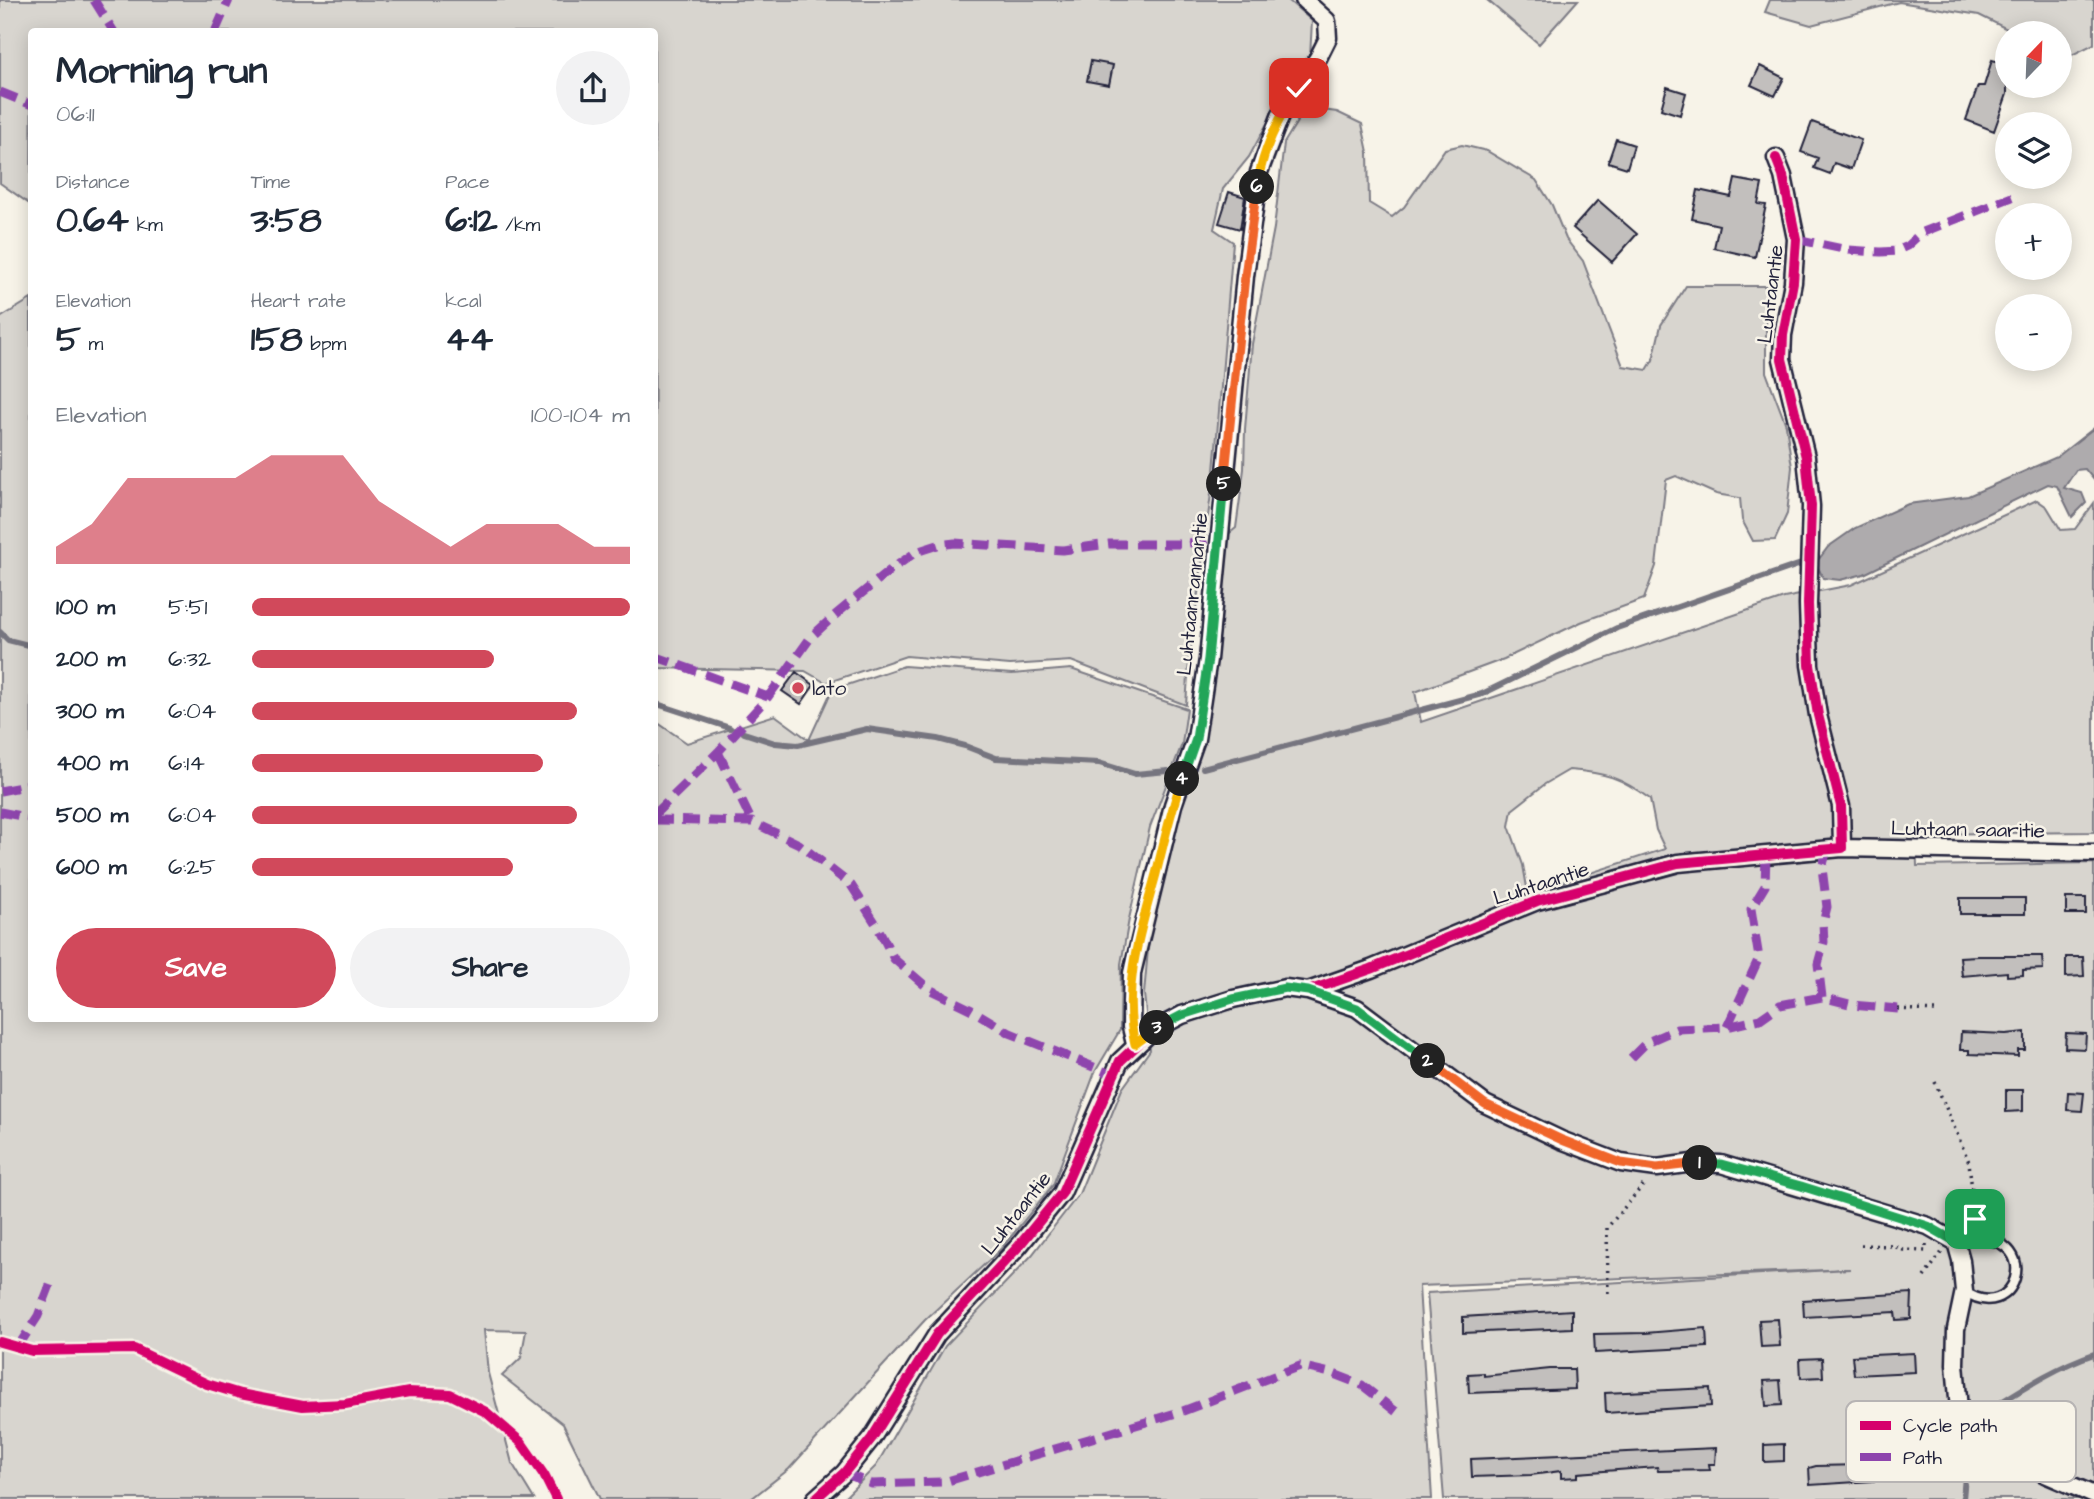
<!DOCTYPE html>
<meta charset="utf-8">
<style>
:root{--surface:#fff;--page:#f2f2f3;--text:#1f2937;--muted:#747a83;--accent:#d1495b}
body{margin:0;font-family:"Architects Daughter",sans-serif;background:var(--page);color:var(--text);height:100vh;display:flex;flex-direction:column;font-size:26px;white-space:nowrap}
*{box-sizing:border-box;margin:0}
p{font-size:23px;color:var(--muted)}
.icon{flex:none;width:38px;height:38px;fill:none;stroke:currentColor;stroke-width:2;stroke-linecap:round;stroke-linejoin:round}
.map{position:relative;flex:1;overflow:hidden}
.panel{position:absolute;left:28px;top:28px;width:630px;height:994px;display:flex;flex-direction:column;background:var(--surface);border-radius:7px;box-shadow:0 4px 18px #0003}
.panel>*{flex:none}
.needle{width:46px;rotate:23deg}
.buttons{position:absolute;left:1995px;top:21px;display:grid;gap:14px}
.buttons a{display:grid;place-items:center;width:77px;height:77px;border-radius:50%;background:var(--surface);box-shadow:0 4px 18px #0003;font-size:35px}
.pin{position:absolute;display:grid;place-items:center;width:60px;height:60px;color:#fff;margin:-30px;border-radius:14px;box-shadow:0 4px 10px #0006}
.km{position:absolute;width:35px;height:35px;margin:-18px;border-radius:50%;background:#222;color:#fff;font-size:19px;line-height:35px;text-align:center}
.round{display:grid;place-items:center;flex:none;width:74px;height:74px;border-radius:37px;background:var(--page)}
.overview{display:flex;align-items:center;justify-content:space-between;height:119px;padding:0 28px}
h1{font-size:38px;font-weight:800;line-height:52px}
.stats{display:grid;grid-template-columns:repeat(3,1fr);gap:10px;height:119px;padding:7px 28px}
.stats div{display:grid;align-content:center}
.stats b{font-size:35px;font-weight:800}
.stats small{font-size:19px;font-weight:400}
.stats p{font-size:19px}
.chart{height:196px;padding:14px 28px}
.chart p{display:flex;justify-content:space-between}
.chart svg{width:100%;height:126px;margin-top:7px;fill:var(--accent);opacity:.7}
.cta{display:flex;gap:14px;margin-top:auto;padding:14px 28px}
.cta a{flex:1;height:80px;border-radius:42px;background:var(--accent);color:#fff;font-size:28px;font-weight:800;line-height:80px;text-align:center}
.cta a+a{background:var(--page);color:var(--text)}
ul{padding:0 28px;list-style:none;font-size:23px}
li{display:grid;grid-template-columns:112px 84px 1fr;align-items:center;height:52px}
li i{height:18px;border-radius:9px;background:var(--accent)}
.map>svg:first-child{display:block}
.green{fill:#d8d5cf;stroke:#7d7c85;stroke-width:2;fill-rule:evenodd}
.water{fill:#aeabad;stroke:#76747f;stroke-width:2}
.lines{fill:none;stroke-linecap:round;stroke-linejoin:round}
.stream{stroke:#76747f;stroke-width:6}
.building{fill:#c2bfbd;stroke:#22223b;stroke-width:2}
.lane-casing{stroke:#22223b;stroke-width:13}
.street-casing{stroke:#22223b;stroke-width:21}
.path{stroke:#22223b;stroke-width:3.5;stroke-dasharray:2 5;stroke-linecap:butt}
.lane{stroke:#f7f3e8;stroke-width:8}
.street{stroke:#f7f3e8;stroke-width:16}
.quiet{stroke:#8e44ad;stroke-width:9;stroke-dasharray:18 9;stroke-linecap:butt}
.cycleway-casing{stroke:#f7f3e8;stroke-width:15}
.cycleway{stroke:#d6006c;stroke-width:10}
.split-1-casing{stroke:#fff;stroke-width:14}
.split-2-casing{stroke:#fff;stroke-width:14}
.split-3-casing{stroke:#fff;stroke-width:14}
.split-4-casing{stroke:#fff;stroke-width:14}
.split-5-casing{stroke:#fff;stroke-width:14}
.split-6-casing{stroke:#fff;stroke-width:14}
.split-7-casing{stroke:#fff;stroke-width:14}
.split-1{stroke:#22a559;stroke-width:9}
.split-2{stroke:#f0652b;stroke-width:9}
.split-3{stroke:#22a559;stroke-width:9}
.split-4{stroke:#f5b400;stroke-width:9}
.split-5{stroke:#22a559;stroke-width:9}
.split-6{stroke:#f0652b;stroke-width:9}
.split-7{stroke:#f5b400;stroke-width:9}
.poi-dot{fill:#d1495b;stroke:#f7f3e8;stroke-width:2.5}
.labels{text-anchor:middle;stroke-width:5;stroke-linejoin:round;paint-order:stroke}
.street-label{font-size:21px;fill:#22223b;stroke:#f7f3e8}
.poi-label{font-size:21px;fill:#22223b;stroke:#f7f3e8;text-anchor:start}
.key{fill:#f7f3e8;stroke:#b7b4b4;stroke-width:2}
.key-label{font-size:19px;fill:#22223b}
</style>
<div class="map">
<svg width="2094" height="1499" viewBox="0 0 2094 1499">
<rect width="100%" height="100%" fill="#f7f3e8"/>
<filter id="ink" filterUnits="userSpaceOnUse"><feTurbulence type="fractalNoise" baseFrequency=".0143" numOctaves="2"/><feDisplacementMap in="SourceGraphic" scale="14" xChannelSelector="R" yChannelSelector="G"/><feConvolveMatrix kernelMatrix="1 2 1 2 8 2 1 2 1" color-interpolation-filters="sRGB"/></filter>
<g filter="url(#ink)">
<path class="green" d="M0,0H1288L1312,21L1310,57L1277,105L1249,157L1223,189L1214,229L1233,242L1214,471L1189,662L1186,705L1071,661L1010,665L906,656L826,683L805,671L655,668L654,32H32L31,205L0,183Z
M1487,0H1578L1539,44Z
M1770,0H2094V44L2066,58L2060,55V33H2015L1979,15L1899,2L1811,25L1765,12Z
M1315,109L1337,112L1362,124L1368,152L1369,203L1392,217L1404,207L1445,149L1462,145L1487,151L1536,180L1552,205L1566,239L1583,261L1623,366L1647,370L1653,360L1661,325L1686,286H1766V372L1786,425L1792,467L1787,514L1775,540L1753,541L1742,520L1740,498L1716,494L1676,476L1666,480L1656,566L1644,599L1581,622L1504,659L1415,692L1421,722L1784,598L1851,585L2037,500L2047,507L2061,530L2075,529L2094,503V832L1916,834L1917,866L2094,863V1499H1444L1427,1293L1850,1269L1419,1286L1432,1499H843L876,1466L945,1346L1032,1255L1079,1194L1122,1089L1150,1050L1144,994L1149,938L1164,875L1225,537L1236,528L1244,469L1245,429L1252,344L1274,228L1284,143L1298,120ZM1569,770C1606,773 1620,777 1650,799L1656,830L1665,849L1528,893L1523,865L1509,826L1512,810L1545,784Z
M31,299L32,1018H654L655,721L687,743L775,715L809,740L832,690L904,666L1012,674L1071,669L1187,709L1182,744L1150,827L1129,919L1121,964L1120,1030L1095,1072L1053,1185L1001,1249L925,1320L789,1469L751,1499H600L563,1424L502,1376L521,1358L526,1331L484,1330L488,1373L512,1463L534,1499H0V318Z"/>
<path class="water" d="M2094,428V480L2085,469L2076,470L2064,488L2082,493L2086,503L2072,517L2057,486L2048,484L1864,574L1840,580L1823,578L1816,563L1828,547L1855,528L1908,504L1968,496L2057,457Z"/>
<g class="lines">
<path class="stream" d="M0,632L8,640L32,646
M654,703L730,728
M744,733L775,743L798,745L867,729L938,739L965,746L996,758L1099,763L1135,774L1168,771
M1203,768L1482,694L1617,628L1801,564
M1984,1413C2018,1392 2055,1367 2094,1354
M1963,1499L1968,1442"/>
</g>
<path class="building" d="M1992,60L2007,64V94L1994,131L1966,120L1978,86H1984Z
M1091,61L1113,65L1109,85L1087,81Z
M1760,66L1784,78L1775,96L1751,85Z
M1667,87L1686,93L1680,115L1661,109Z
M1812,122L1861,140L1851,169L1834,163L1830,174L1814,168L1818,158L1801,152Z
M1616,139L1634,145L1627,168L1608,162Z
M1735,179L1762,184L1758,204L1766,205L1755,257L1714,248L1719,225L1692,219L1698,190L1731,197Z
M1229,192L1245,197L1240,229L1219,223Z
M1598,200L1637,234L1612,262L1573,228Z
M796,672L814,685L801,704L782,691Z
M1960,898H2025V914H1960Z
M2066,898H2086V914H2066Z
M1977,956H2042L2043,969L2023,970V975L2007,976V972L1962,976L1960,957Z
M2066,957H2083L2084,976L2066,977Z
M1961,1032L2006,1034L2025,1032V1050H2018V1056L1969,1054V1050H1960Z
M2066,1033L2086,1034L2085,1049L2065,1048Z
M2006,1090H2023V1111L2006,1112Z
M2068,1092L2084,1093L2082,1111L2067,1110Z
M1912,1293L1911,1319L1896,1320L1895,1312L1804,1317L1803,1300Z
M1572,1310V1328L1463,1333V1317Z
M1778,1319L1780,1346L1761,1347L1759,1320Z
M1706,1328L1707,1347L1595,1353L1594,1334L1645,1333Z
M1914,1353L1915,1372L1854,1375L1852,1356Z
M1822,1358L1823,1377L1801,1378L1800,1359Z
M1550,1369H1574L1575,1389L1469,1393L1468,1374L1484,1373V1376Z
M1780,1380L1782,1405L1766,1406L1764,1381Z
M1710,1388L1711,1406L1606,1413L1605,1393Z
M1784,1444V1461L1764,1462V1445Z
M1716,1448L1715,1464H1709L1710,1470L1658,1471L1657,1467L1578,1473V1477L1561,1478V1471L1531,1475L1472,1477L1471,1459Z
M1914,1455L1915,1462H1919L1920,1478L1810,1485L1809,1468L1816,1466L1861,1465L1860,1458Z"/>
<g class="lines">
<g class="lane-casing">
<path id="lane" d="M1956,1242C1963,1241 1971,1238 1978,1239C2043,1239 2016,1327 1964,1291"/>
</g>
<g class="street-casing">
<path id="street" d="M1842,848L2094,853
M1308,991L1357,1008L1485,1104L1561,1140L1621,1163L1657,1168L1692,1163L1721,1164L1928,1226L1956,1242L1961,1260L1964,1291L1956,1329L1955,1364L1959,1409L1981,1436L1998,1450L2045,1474L2094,1495
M1135,1044L1131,1027L1132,973L1173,805L1196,739L1208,659L1245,276L1259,172L1281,114L1318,58L1328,38L1327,21L1304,0
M815,1499L844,1473L872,1438L937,1334L1018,1247L1062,1193L1120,1061L1152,1031L1182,1015L1233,999L1285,988L1308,991L1371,969L1537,901L1612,881L1678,863L1842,848L1841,806L1818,715L1810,665L1808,604L1811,506L1806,457L1782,359L1783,335L1793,282L1796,239L1783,176L1776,158"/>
</g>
<path class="path" d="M1898,1009L1935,1011
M1935,1082L1969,1162L1975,1219L1970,1225
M1861,1245L1894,1246L1903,1250L1926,1251V1245
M1924,1277L1942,1252
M1608,1293L1607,1228L1645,1183"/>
<use href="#lane" class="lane"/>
<use href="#street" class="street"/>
<path class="quiet" d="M94,0L114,32
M215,32L229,0
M0,92L32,105
M1796,239L1848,250L1881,252L1896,251L1907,246L1921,233L2012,197
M654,656L768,697
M718,752L752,822
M0,791L21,787L32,783
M0,812L32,818
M654,815L718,752L768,697L811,637L834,616L889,571L916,552L938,545L955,543L1063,550L1109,544H1181L1203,541L1219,534
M654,820L752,822L799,844L851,885L876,924L894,959L929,989L972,1010L1010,1033L1113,1075
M1822,997L1818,964L1824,942L1823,923L1827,907L1822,868L1827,850
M1727,1027L1759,958L1751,909L1765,886L1766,855
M1631,1058L1647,1042L1677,1029L1727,1027L1760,1019L1780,1005L1822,997L1853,1005L1898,1009
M17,1348L38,1316L50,1285
M844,1473L872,1484L944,1482L1183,1411L1300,1366L1334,1374L1362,1385L1399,1414"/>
<g class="cycleway-casing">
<path id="cycleway" d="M0,1342L32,1351L134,1349L207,1384L240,1394L303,1406L345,1404L409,1392L450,1394L486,1412L521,1442L544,1475L556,1499
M815,1499L844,1473L872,1438L937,1334L1018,1247L1062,1193L1120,1061L1152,1031L1182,1015L1233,999L1285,988L1308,991L1371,969L1537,901L1612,881L1678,863L1842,848L1841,806L1818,715L1810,665L1808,604L1811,506L1806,457L1782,359L1783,335L1793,282L1796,239L1783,176L1776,158"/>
</g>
<use href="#cycleway" class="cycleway"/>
</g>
</g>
<g class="lines" filter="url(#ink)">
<g class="split-1-casing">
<path id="split-1" d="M1700,1163L1721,1164L1801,1186L1928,1226L1956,1242L1975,1219"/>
</g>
<g class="split-2-casing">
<path id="split-2" d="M1428,1061L1485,1104L1562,1140L1621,1163L1657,1168L1700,1163"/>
</g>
<g class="split-3-casing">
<path id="split-3" d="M1157,1028L1182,1015L1233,999L1285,988L1308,991L1357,1008L1428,1061"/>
</g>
<g class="split-4-casing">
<path id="split-4" d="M1157,1028L1135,1044C1121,987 1141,929 1156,874C1164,842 1171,810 1182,779"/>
</g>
<g class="split-5-casing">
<path id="split-5" d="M1182,779L1196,739L1208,659L1224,484"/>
</g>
<g class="split-6-casing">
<path id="split-6" d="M1224,484L1245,276L1257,187"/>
</g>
<g class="split-7-casing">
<path id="split-7" d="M1257,187C1262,151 1278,118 1299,88"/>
</g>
<use href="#split-1" class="split-1"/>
<use href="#split-2" class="split-2"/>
<use href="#split-3" class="split-3"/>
<use href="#split-4" class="split-4"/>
<use href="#split-5" class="split-5"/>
<use href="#split-6" class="split-6"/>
<use href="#split-7" class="split-7"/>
</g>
<circle class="poi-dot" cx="798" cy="688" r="7"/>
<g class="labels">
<g class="street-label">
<text transform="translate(1770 294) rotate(-83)" y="7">Luhtaantie</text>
<text transform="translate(1192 594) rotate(-84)" y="7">Luhtaanrannantie</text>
<text transform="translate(1968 829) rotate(1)" y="7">Luhtaan saaritie</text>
<text transform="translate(1541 883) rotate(-18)" y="7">Luhtaantie</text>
<text transform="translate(1016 1213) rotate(-52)" y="7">Luhtaantie</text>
</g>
<g class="poi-label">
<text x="812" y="695">lato</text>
</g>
</g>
<rect x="1846" y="1401" width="230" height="81" rx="10" class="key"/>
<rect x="1860" y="1421" width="31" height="9" fill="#d6006c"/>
<rect x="1860" y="1453" width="31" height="8" fill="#8e44ad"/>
<g class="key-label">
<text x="1903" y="1432">Cycle path</text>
<text x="1903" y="1464">Path</text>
</g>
</svg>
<div class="buttons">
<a><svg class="needle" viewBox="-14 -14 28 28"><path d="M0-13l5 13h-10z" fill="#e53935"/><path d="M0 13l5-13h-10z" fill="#747a83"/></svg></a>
<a><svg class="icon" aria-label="layers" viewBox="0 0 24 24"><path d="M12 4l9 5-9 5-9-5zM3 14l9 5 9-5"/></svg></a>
<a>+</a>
<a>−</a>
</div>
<div class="pin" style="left:1975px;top:1219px;background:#1e9e55"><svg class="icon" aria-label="arrive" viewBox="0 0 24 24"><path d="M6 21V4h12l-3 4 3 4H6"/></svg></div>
<div class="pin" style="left:1299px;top:88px;background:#d93025"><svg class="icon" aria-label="check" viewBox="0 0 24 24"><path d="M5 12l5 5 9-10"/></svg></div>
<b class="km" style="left:1700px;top:1163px">1</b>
<b class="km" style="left:1428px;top:1061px">2</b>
<b class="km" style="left:1157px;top:1028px">3</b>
<b class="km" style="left:1182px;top:779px">4</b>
<b class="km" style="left:1224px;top:484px">5</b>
<b class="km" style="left:1257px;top:187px">6</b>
<section class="panel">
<div class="overview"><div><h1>Morning run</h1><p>06:11</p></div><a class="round"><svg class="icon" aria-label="share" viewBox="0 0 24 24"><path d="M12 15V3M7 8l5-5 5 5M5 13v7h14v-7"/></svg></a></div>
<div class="stats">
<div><p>Distance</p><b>0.64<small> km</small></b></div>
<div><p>Time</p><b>3:58</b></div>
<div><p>Pace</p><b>6:12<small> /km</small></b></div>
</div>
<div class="stats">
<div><p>Elevation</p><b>5<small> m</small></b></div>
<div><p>Heart rate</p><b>158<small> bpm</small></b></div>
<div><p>kcal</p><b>44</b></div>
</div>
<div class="chart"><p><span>Elevation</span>100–104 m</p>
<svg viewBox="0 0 160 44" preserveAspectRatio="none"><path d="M0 44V38L10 30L20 14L30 14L40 14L50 14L60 6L70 6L80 6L90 22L100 30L110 38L120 30L130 30L140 30L150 38L160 38V44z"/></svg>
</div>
<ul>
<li><b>100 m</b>5:51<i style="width:100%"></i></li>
<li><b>200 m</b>6:32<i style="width:64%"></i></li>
<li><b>300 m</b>6:04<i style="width:86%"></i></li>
<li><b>400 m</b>6:14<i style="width:77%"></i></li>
<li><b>500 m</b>6:04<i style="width:86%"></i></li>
<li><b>600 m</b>6:25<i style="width:69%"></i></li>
</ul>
<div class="cta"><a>Save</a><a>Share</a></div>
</section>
</div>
